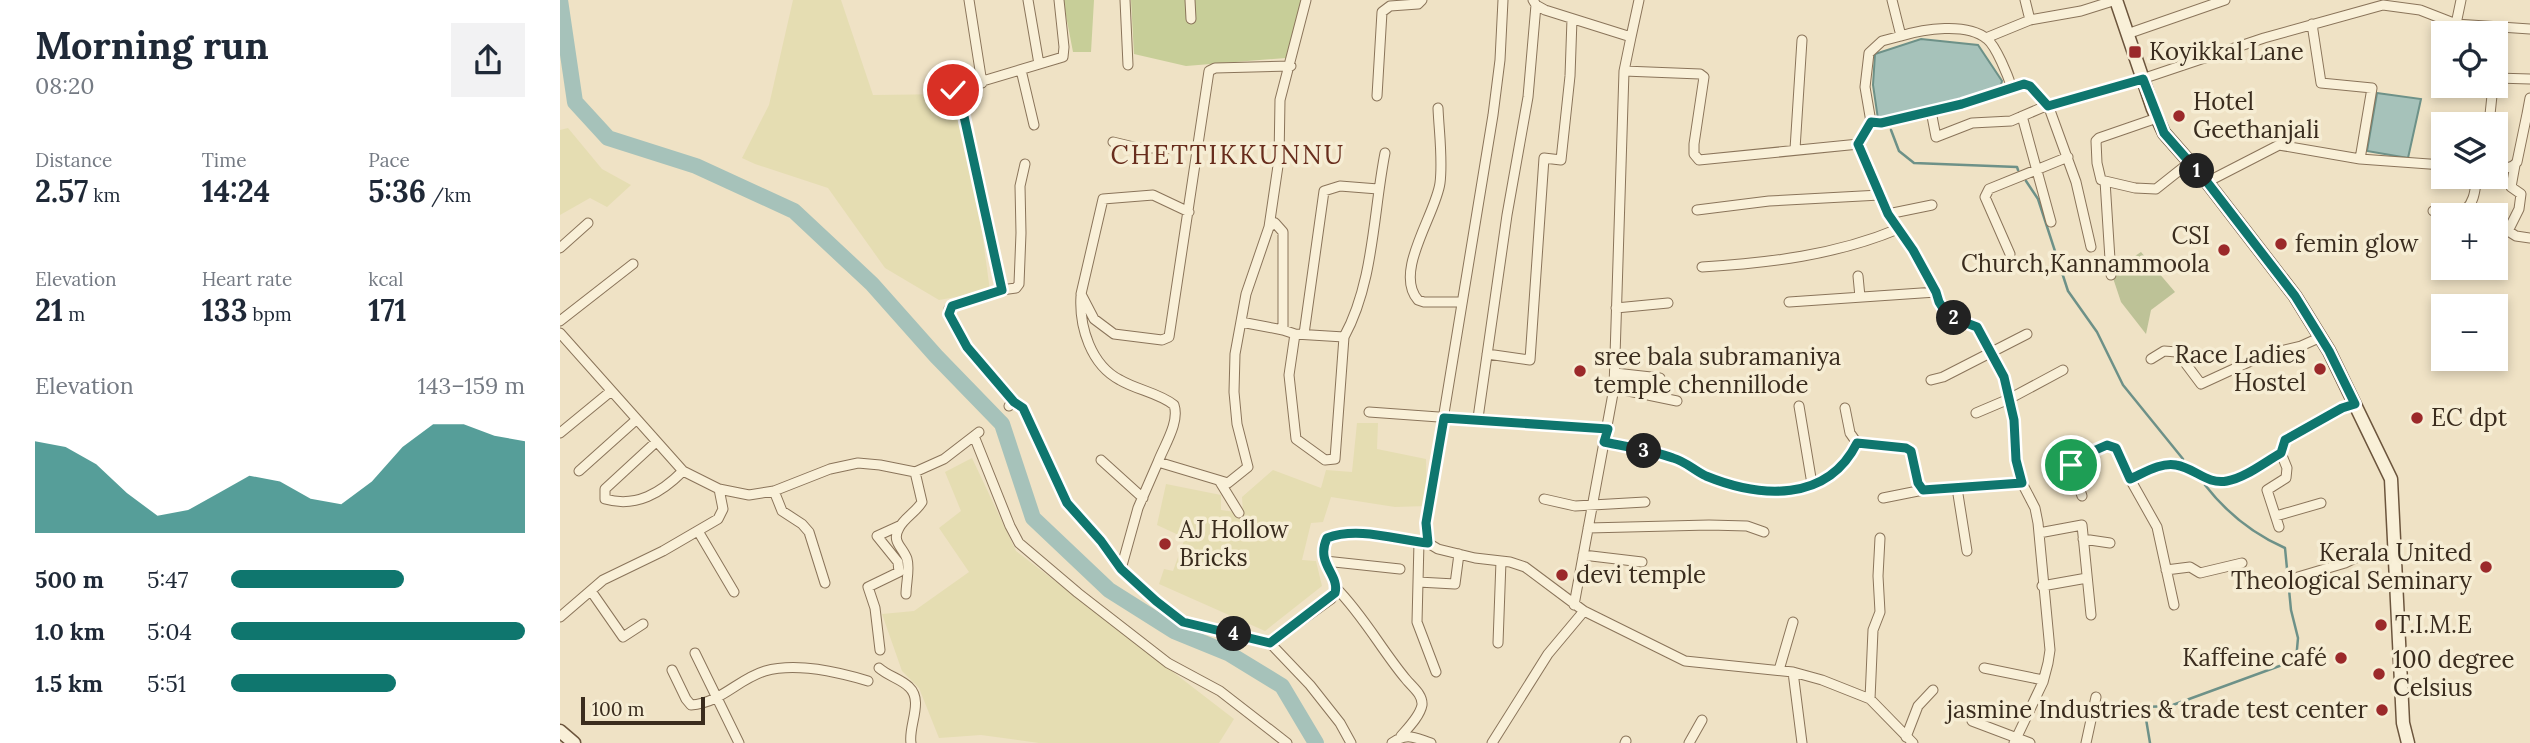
<!DOCTYPE html>
<meta charset="utf-8">
<style>
:root{--surface:#fff;--page:#f2f2f3;--text:#1f2937;--muted:#747a83;--accent:#0f766e}
body{margin:0;font-family:Lora,serif;background:var(--page);color:var(--text);height:100vh;display:flex;flex-direction:column;font-size:26px;white-space:nowrap}
*{box-sizing:border-box;margin:0}
p{font-size:23px;color:var(--muted)}
.icon{flex:none;width:38px;height:38px;fill:none;stroke:currentColor;stroke-width:2;stroke-linecap:round;stroke-linejoin:round}
.map{position:relative;flex:1;overflow:hidden}
.details{display:flex;flex-direction:column;background:var(--surface);width:560px}
.details>*{flex:none}
.controls{position:absolute;left:1871px;top:21px;display:grid;gap:14px}
.controls a{display:grid;place-items:center;width:77px;height:77px;border-radius:0px;background:var(--surface);box-shadow:0 4px 10px #0003;font-size:35px}
.scale{position:absolute;left:21px;bottom:18px;width:124px;box-sizing:border-box;padding-left:7px;border:4px solid #3a2c1e;border-top:0;font-size:19px;line-height:24px;white-space:nowrap;color:#3a2c1e;-webkit-text-stroke:5px #f6edd4;paint-order:stroke}
.pin{position:absolute;display:grid;place-items:center;width:60px;height:60px;color:#fff;margin:-30px;border:4px solid #fff;border-radius:50%;box-shadow:0 2px 7px #0007}
.km{position:absolute;width:35px;height:35px;margin:-18px;border-radius:50%;background:#222;color:#fff;font-size:19px;line-height:35px;text-align:center}
.round{display:grid;place-items:center;flex:none;width:74px;height:74px;border-radius:0px;background:var(--page)}
.head{display:flex;align-items:center;justify-content:space-between;height:119px;padding:0 35px}
h1{font-size:38px;font-weight:800;line-height:52px}
.metrics{display:grid;grid-template-columns:repeat(3,1fr);gap:10px;height:119px;padding:7px 35px}
.metrics div{display:grid;align-content:center}
.metrics b{font-size:30px;font-weight:800}
.metrics small{font-size:19px;font-weight:400}
.metrics p{font-size:19px}
.chart{height:196px;padding:14px 35px}
.chart p{display:flex;justify-content:space-between}
.chart svg{width:100%;height:126px;margin-top:7px;fill:var(--accent);opacity:.7}
ul{padding:0 35px;list-style:none;font-size:23px}
li{display:grid;grid-template-columns:112px 84px 1fr;align-items:center;height:52px}
li i{height:18px;border-radius:9px;background:var(--accent)}
main{display:flex;flex:1;min-height:0}
.map>svg:first-child{display:block}
.farmland{fill:#e5ddb2}
.green{fill:#c7ce98}
.cemetery{fill:#bdc297}
.water{fill:#a6c2ba;stroke:#6d9188;stroke-width:2}
.lines{fill:none;stroke-linecap:round;stroke-linejoin:round}
.stream{stroke:#6d9188;stroke-width:2.5}
.river{stroke:#a6c2ba;stroke-width:16}
.street-casing{stroke:#8a745a;stroke-width:11}
.secondary-casing{stroke:#6c553d;stroke-width:15}
.street{stroke:#f9f0d8;stroke-width:9}
.secondary{stroke:#f9f0d8;stroke-width:12}
.route-casing{stroke:#fff;stroke-width:14}
.route{stroke:#0f766e;stroke-width:9}
.poi-dot{fill:#9b292a;stroke:#f6edd4;stroke-width:2.5}
.labels{text-anchor:middle;stroke-width:7;stroke-linejoin:round;paint-order:stroke}
.poi-label{font-size:24px;fill:#3a2c1e;stroke:#f6edd4;text-anchor:start}
.neighbourhood-label{font-size:26px;letter-spacing:2px;fill:#682d1d;stroke:#f6edd4}
</style>
<main>
<section class="details">
<div class="head"><div><h1>Morning run</h1><p>08:20</p></div><a class="round"><svg class="icon" aria-label="share" viewBox="0 0 24 24"><path d="M12 15V3M7 8l5-5 5 5M5 13v7h14v-7"/></svg></a></div>
<div class="metrics">
<div><p>Distance</p><b>2.57<small> km</small></b></div>
<div><p>Time</p><b>14:24</b></div>
<div><p>Pace</p><b>5:36<small> /km</small></b></div>
</div>
<div class="metrics">
<div><p>Elevation</p><b>21<small> m</small></b></div>
<div><p>Heart rate</p><b>133<small> bpm</small></b></div>
<div><p>kcal</p><b>171</b></div>
</div>
<div class="chart"><p><span>Elevation</span>143–159 m</p>
<svg viewBox="0 0 160 44" preserveAspectRatio="none"><path d="M0 44V12L10 14L20 20L30 30L40 38L50 36L60 30L70 24L80 26L90 32L100 34L110 26L120 14L130 6L140 6L150 10L160 12V44z"/></svg>
</div>
<ul>
<li><b>500 m</b>5:47<i style="width:59%"></i></li>
<li><b>1.0 km</b>5:04<i style="width:100%"></i></li>
<li><b>1.5 km</b>5:51<i style="width:56%"></i></li>
</ul>
</section>
<div class="map">
<svg width="1970" height="743" viewBox="0 0 1970 743">
<rect width="100%" height="100%" fill="#efe2c5"/>
<path class="farmland" d="M233,0H281L313,95L396,94L418,202L430,291L379,300L325,268L268,188L195,164L182,158L209,105Z
M8,128L42,169L71,185L47,207L30,198L0,215V130Z
M797,423H818L817,449L866,459L867,506L835,507L771,497L763,522L751,523L742,560L756,561L762,586L705,631L599,584L604,569L613,571L625,538L597,525L606,484L661,495V510L683,513L682,497L713,470L761,488L766,470L792,472Z
M412,458L456,551L674,719L659,743H479L421,735L379,738L359,688L342,671L322,614L354,611L409,572L379,528L401,511L385,472Z"/>
<path class="green" d="M503,0H534L531,52H513Z
M571,0H742L726,58L626,66L574,54Z"/>
<path class="cemetery" d="M1581,252L1615,292L1591,310L1586,334L1561,302L1551,272Z"/>
<path class="water" d="M1361,39L1418,45L1442,81L1441,85L1428,92L1318,119L1313,85L1315,54Z
M1817,93L1861,99L1848,158L1807,151Z"/>
<g class="lines">
<path class="stream" d="M1331,130L1339,151L1354,163L1457,167L1458,170
M1466,181L1478,199L1508,291L1537,332L1563,385L1623,459
M1590,743L1584,707L1610,706L1736,660L1738,638L1731,610L1725,548C1693,534 1666,512 1645,485"/>
<path class="river" d="M0,0L15,102L48,138L136,166L234,211L312,284L376,356L442,424L473,518L549,590L614,631L668,653L722,686L756,743"/>
<g class="street-casing">
<path id="street" d="M409,0L422,83
M468,0L479,64
M565,0L568,65
M630,0L631,19
M943,0L940,60L933,115L866,523L868,543L878,549L915,558L950,562L965,567L1024,611L1125,661L1233,672L1262,680L1310,699L1353,743
M973,0L976,5L985,10L1071,37L1064,71L1054,388L1014,605
M1465,0L1470,20L1521,11L1556,0
M1896,24L1901,0
M1567,34L1665,0
M1341,36C1363,29 1407,22 1427,39C1436,46 1448,76 1452,88
M1071,37L1079,0
M1426,38L1470,20
M1936,62L1940,29
M461,70L474,125
M1064,71L1140,74L1144,77L1134,144V154L1139,160L1299,144
M1936,78L1970,79
M396,89L503,57L504,47L499,0
M393,91L398,89L441,290
M817,96L822,12L830,6L858,4L862,0
M878,108C879,132 883,159 880,183C876,214 833,272 858,300L864,302H902
M1371,111L1376,137L1412,123L1451,121L1488,105L1516,182L1531,247
M1967,114L1970,98
M1462,116L1491,222
M1311,122L1321,123L1402,104L1464,84L1470,86L1488,105L1582,79L1704,38L1823,5L1860,10L1896,24L1970,29
M1311,122L1299,144L1328,214L1353,250L1383,308L1388,316L1417,327L1444,377L1454,420L1456,460L1462,483L1475,508L1478,523L1490,650L1488,663L1483,682L1454,743
M1311,122L1305,87L1309,53L1322,41L1341,36L1332,0
M1929,124L1933,86
M553,142L578,148H638
M1235,149L1242,40
M1800,159L1883,165
M1955,165L1951,187L1961,194L1959,209L1948,231L1956,236L1970,238
M1936,168C1944,168 1952,169 1957,162L1967,114H1970
M1545,181L1541,180L1537,163L1536,141L1539,138L1597,118
M1647,182L1719,145L1800,159L1812,88L1761,83L1752,24
M1137,210L1209,201L1320,195
M1873,211L1906,209C1915,201 1915,188 1917,177
M629,212L593,195L543,199L521,294L534,319L554,334L602,340L609,337L649,71L655,68L731,66
M1328,214L1372,205
M709,227L715,223L723,232V330L735,334L729,375L736,439L765,460L775,459L784,337L735,334
M0,248L28,223
M1450,254L1425,197L1429,189L1508,157
M1142,267C1209,263 1276,255 1338,229
M1551,275L1545,181L1575,188L1596,189L1630,162
M1298,276L1300,297
M521,296C519,327 531,365 560,380C577,390 599,393 614,405C620,422 604,446 598,462
M1229,302L1376,292
M1056,308L1108,303
M0,321L73,264
M681,322L723,330
M0,333L123,471L159,489L189,495L214,491L270,469L298,463L320,465L355,472L384,459L419,432
M744,334L764,191L780,186L818,189
M784,337C814,282 813,214 825,153
M927,354L970,360L984,158L1001,160L1010,76L1012,19
M1591,359L1604,351L1617,352L1641,384L1704,355L1741,346L1761,337
M1055,373L1100,378
M1371,380L1383,377L1467,334
M1054,388L1117,401
M454,402L407,347L389,314V309L392,306L441,290L456,288L459,284L461,233L460,186L465,164
M449,406L454,402L463,408L507,503L541,541L561,569L596,601L623,623L710,643L750,685L780,723L791,743
M1239,406L1252,484
M1285,408L1290,433L1297,443L1346,448L1351,451L1358,483L1363,490L1462,483
M809,412L1048,429
M1416,413L1449,399L1503,370
M918,418L947,215L968,97L976,5
M0,433L50,392
M414,436L450,526L459,543L518,593L608,663L660,691L727,743
M96,442L45,489V499C76,508 101,493 123,471
M1044,442C1067,447 1091,450 1113,458C1125,462 1135,471 1146,476C1200,498 1268,503 1297,443
M541,460L583,498
M19,471L76,420
M1570,479C1584,473 1600,462 1616,465C1635,468 1647,485 1667,481C1685,478 1705,462 1721,453L1725,440L1782,408L1795,404
M660,482L679,513
M1397,488L1407,551
M214,491L222,511L242,524L249,532L265,583
M1522,496L1511,465L1513,460L1547,445L1556,448L1570,479L1597,527L1614,605
M1323,498L1363,490
M984,499L1015,506L1085,502
M1716,516L1761,503
M1719,527L1707,490L1726,478L1727,468L1721,453
M1028,528L1149,525L1187,526L1204,532
M138,531L174,592
M1479,533L1522,525L1531,615
M1523,539L1550,543
M859,542L857,622L876,672
M1023,555L1082,562
M765,561L840,569
M561,569L578,508L598,462L668,483L688,467L677,424L674,392L675,354L686,294L709,227L719,159L720,100L746,0
M1606,570L1630,567L1640,573L1682,563
M1738,577L1785,563L1806,553L1834,551
M858,582L895,584L899,554
M1482,586L1527,578
M776,588C803,615 821,649 845,678C851,686 863,694 862,705C860,716 848,728 841,736
M31,591L63,637L83,624
M346,594C346,583 350,569 347,559C343,547 331,542 339,528C344,518 356,512 362,502L355,472
M0,617L43,580L103,551L158,519L163,509L159,489
M710,643L771,599C785,579 754,565 767,538C798,526 837,540 868,543
M938,643L941,561
M320,650L315,608L308,587L339,572L338,562L317,536L339,526
M135,653L179,743
M319,668C328,676 341,679 349,687C364,701 348,726 351,743
M1424,668L1483,680
M112,670L126,699L131,705C161,703 178,679 205,671C237,662 278,672 308,681
M1219,670L1233,622
M1233,672L1242,743
M1310,699L1313,630L1320,612L1318,576L1320,538
M1412,721L1470,743
M1346,737L1358,706L1373,690
M832,743C847,732 855,738 871,743
M932,743L988,654L1024,611
M1065,743L1066,741
M1129,743L1142,720
M1526,743L1536,697"/>
</g>
<g class="secondary-casing">
<path id="secondary" d="M1556,0L1593,109L1604,133L1647,182L1735,296L1769,351L1831,479L1843,723L1848,743
M0,731L14,743"/>
</g>
<use href="#street" class="street"/>
<use href="#secondary" class="secondary"/>
</g>
<g class="lines">
<g class="route-casing">
<path id="route" d="M393,90L398,89L442,290L392,306L389,314L407,347L454,402L463,408L507,503L541,541L561,569L596,601L623,622L710,643L775,593C780,574 755,564 767,538C798,526 837,540 868,543L866,523L884,418L1048,429L1044,442C1067,447 1091,450 1113,458C1125,461 1135,471 1146,476C1200,498 1267,503 1297,443L1346,448L1351,451L1358,483L1363,490L1462,483L1456,460L1454,420L1444,377L1417,327L1388,316L1379,302L1376,292L1353,250L1328,214L1298,144L1311,122L1321,123L1402,104L1464,84L1470,86L1488,106L1583,79L1604,133L1647,182L1735,296L1769,351L1795,404L1782,408L1725,440L1721,453C1705,462 1685,478 1667,481C1647,485 1635,468 1616,465C1601,462 1584,473 1570,479L1556,448L1547,445L1513,460L1511,465"/>
</g>
<use href="#route" class="route"/>
</g>
<g class="poi-dot">
<rect x="1568" y="45" width="14" height="14" rx="3.5"/>
<circle cx="1619" cy="116" r="7"/>
<circle cx="1721" cy="244" r="7"/>
<circle cx="1664" cy="250" r="7"/>
<circle cx="1760" cy="369" r="7"/>
<circle cx="1020" cy="371" r="7"/>
<circle cx="1857" cy="418" r="7"/>
<circle cx="605" cy="544" r="7"/>
<circle cx="1926" cy="567" r="7"/>
<circle cx="1002" cy="575" r="7"/>
<circle cx="1821" cy="625" r="7"/>
<circle cx="1781" cy="658" r="7"/>
<circle cx="1819" cy="674" r="7"/>
<circle cx="1822" cy="710" r="7"/>
</g>
<g class="labels">
<g class="poi-label">
<text x="1589" y="60">Koyikkal Lane</text>
<text x="1633" y="110">Hotel<tspan x="1633" dy="28">Geethanjali</tspan></text>
<text x="1650" y="244" text-anchor="end">CSI<tspan x="1650" dy="28">Church,Kannammoola</tspan></text>
<text x="1735" y="252">femin glow</text>
<text x="1746" y="363" text-anchor="end">Race Ladies<tspan x="1746" dy="28">Hostel</tspan></text>
<text x="1034" y="365">sree bala subramaniya<tspan x="1034" dy="28">temple chennillode</tspan></text>
<text x="1871" y="426">EC dpt</text>
<text x="619" y="538">AJ Hollow<tspan x="619" dy="28">Bricks</tspan></text>
<text x="1912" y="561" text-anchor="end">Kerala United<tspan x="1912" dy="28">Theological Seminary</tspan></text>
<text x="1016" y="583">devi temple</text>
<text x="1835" y="633">T.I.M.E</text>
<text x="1767" y="666" text-anchor="end">Kaffeine café</text>
<text x="1833" y="668">100 degree<tspan x="1833" dy="28">Celsius</tspan></text>
<text x="1808" y="718" text-anchor="end">jasmine Industries &amp; trade test center</text>
</g>
<g class="neighbourhood-label">
<text x="668" y="164">CHETTIKKUNNU</text>
</g>
</g>
</svg>
<div class="controls">
<a><svg class="icon" aria-label="locate" viewBox="0 0 24 24"><circle cx="12" cy="12" r="6"/><path d="M12 2v4M12 18v4M2 12h4M18 12h4"/></svg></a>
<a><svg class="icon" aria-label="layers" viewBox="0 0 24 24"><path d="M12 4l9 5-9 5-9-5zM3 14l9 5 9-5"/></svg></a>
<a>+</a>
<a>−</a>
</div>
<div class="scale">100 m</div>
<div class="pin" style="left:1511px;top:465px;background:#1e9e55"><svg class="icon" aria-label="arrive" viewBox="0 0 24 24"><path d="M6 21V4h12l-3 4 3 4H6"/></svg></div>
<div class="pin" style="left:393px;top:90px;background:#d93025"><svg class="icon" aria-label="check" viewBox="0 0 24 24"><path d="M5 12l5 5 9-10"/></svg></div>
<b class="km" style="left:1637px;top:171px">1</b>
<b class="km" style="left:1394px;top:318px">2</b>
<b class="km" style="left:1084px;top:451px">3</b>
<b class="km" style="left:674px;top:634px">4</b>
</div>
</main>
